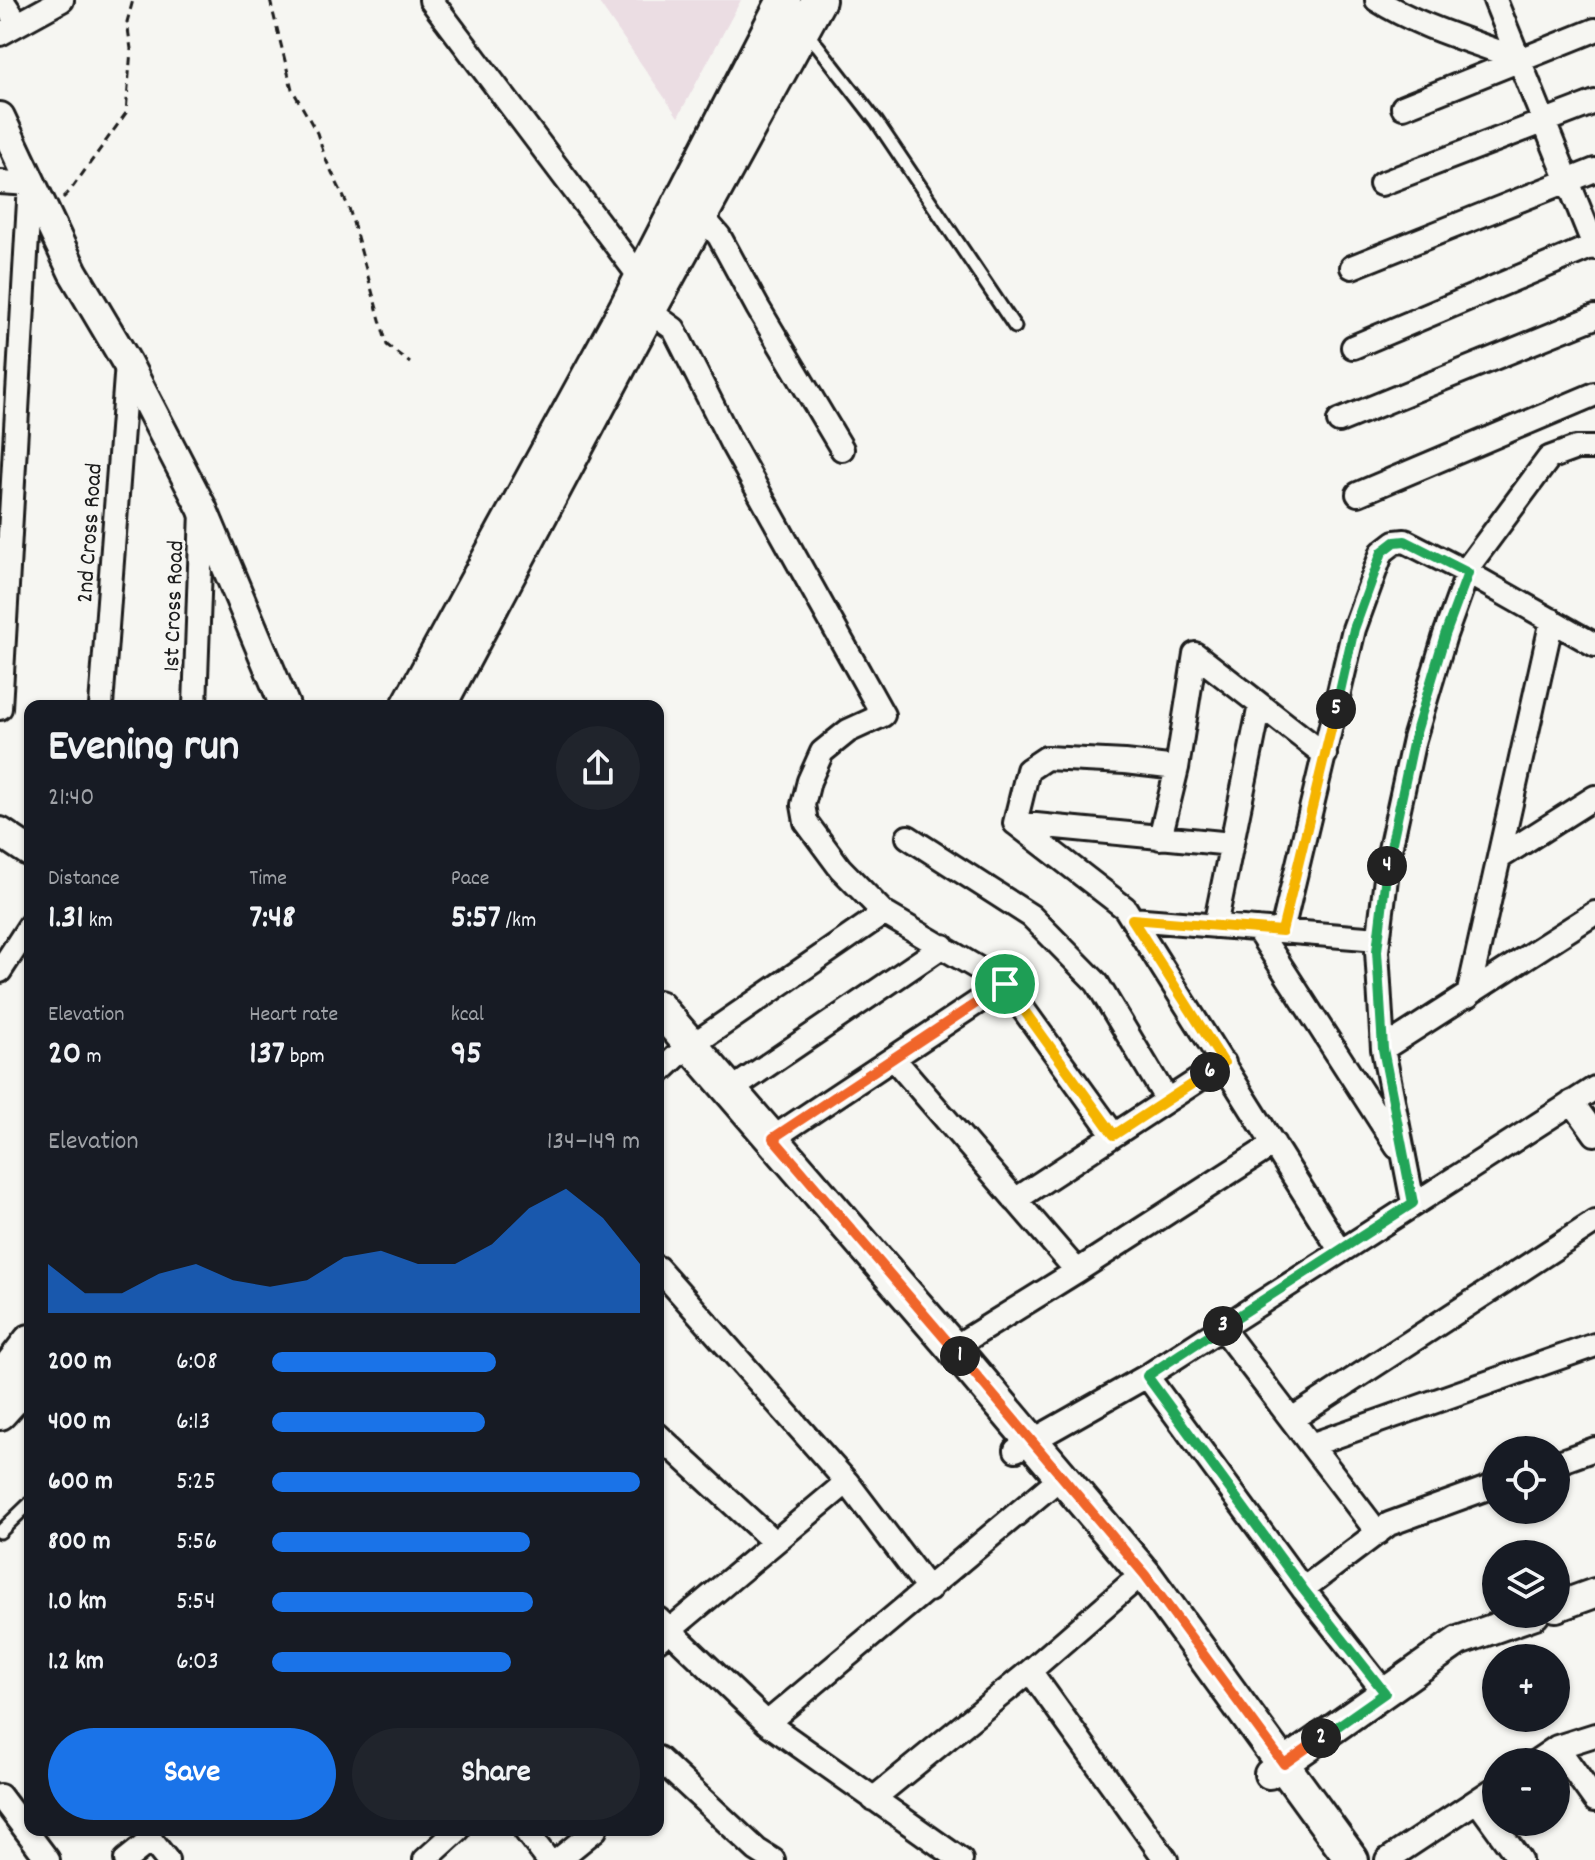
<!DOCTYPE html>
<meta charset="utf-8">
<style>
:root{--surface:#171b24;--page:#20242c;--text:#f1f3f6;--muted:#9ea1a6;--accent:#1a73e8}
body{margin:0;font-family:Dekko,sans-serif;background:var(--page);color:var(--text);height:100vh;display:flex;flex-direction:column;font-size:30px;white-space:nowrap}
*{box-sizing:border-box;margin:0}
p{font-size:26px;color:var(--muted)}
.icon{flex:none;width:44px;height:44px;fill:none;stroke:currentColor;stroke-width:2;stroke-linecap:round;stroke-linejoin:round}
.map{position:relative;flex:1;overflow:hidden}
.drawer{position:absolute;left:24px;top:700px;width:640px;height:1136px;display:flex;flex-direction:column;background:var(--surface);border-radius:16px;box-shadow:0 2px 6px #0004}
.drawer>*{flex:none}
.tools{position:absolute;left:1482px;top:1436px;display:grid;gap:16px}
.tools a{display:grid;place-items:center;width:88px;height:88px;border-radius:50%;background:var(--surface);box-shadow:0 2px 6px #0004;font-size:40px}
.pin{position:absolute;display:grid;place-items:center;width:68px;height:68px;color:#fff;margin:-34px;border:4px solid #fff;border-radius:50%;box-shadow:0 2px 8px #0007}
.km{position:absolute;width:40px;height:40px;margin:-20px;border-radius:50%;background:#222;color:#fff;font-size:22px;line-height:40px;text-align:center}
.round{display:grid;place-items:center;flex:none;width:84px;height:84px;border-radius:42px;background:var(--page)}
.overview{display:flex;align-items:center;justify-content:space-between;height:136px;padding:0 24px}
h1{font-size:44px;font-weight:700;line-height:60px}
.metrics{display:grid;grid-template-columns:repeat(3,1fr);gap:12px;height:136px;padding:8px 24px}
.metrics div{display:grid;align-content:center}
.metrics b{font-size:34px;font-weight:700}
.metrics small{font-size:22px;font-weight:400}
.metrics p{font-size:22px}
.chart{height:224px;padding:16px 24px}
.chart p{display:flex;justify-content:space-between}
.chart svg{width:100%;height:144px;margin-top:8px;fill:var(--accent);opacity:.7}
.button{display:flex;gap:16px;margin-top:auto;padding:16px 24px}
.button a{flex:1;height:92px;border-radius:48px;background:var(--accent);color:#fff;font-size:32px;font-weight:700;line-height:92px;text-align:center}
.button a+a{background:var(--page);color:var(--text)}
ul{padding:0 24px;list-style:none;font-size:26px}
li{display:grid;grid-template-columns:128px 96px 1fr;align-items:center;height:60px}
li i{height:20px;border-radius:10px;background:var(--accent)}
.map>svg:first-child{display:block}
.built{fill:#ebdde3}
.lines{fill:none;stroke-linecap:round;stroke-linejoin:round}
.service-casing{stroke:#1c1c1c;stroke-width:17}
.minor-casing{stroke:#1c1c1c;stroke-width:28}
.tertiary-casing{stroke:#1c1c1c;stroke-width:34}
.secondary-casing{stroke:#1c1c1c;stroke-width:38}
.path{stroke:#1c1c1c;stroke-width:3;stroke-dasharray:8 6;stroke-linecap:butt}
.service{stroke:#f6f6f2;stroke-width:11}
.minor{stroke:#f6f6f2;stroke-width:22}
.tertiary{stroke:#f6f6f2;stroke-width:28}
.secondary{stroke:#f6f6f2;stroke-width:32}
.split-1-casing{stroke:#fff;stroke-width:16}
.split-2-casing{stroke:#fff;stroke-width:16}
.split-3-casing{stroke:#fff;stroke-width:16}
.split-4-casing{stroke:#fff;stroke-width:16}
.split-5-casing{stroke:#fff;stroke-width:16}
.split-6-casing{stroke:#fff;stroke-width:16}
.split-7-casing{stroke:#fff;stroke-width:16}
.split-1{stroke:#f0652b;stroke-width:10}
.split-2{stroke:#f0652b;stroke-width:10}
.split-3{stroke:#22a559;stroke-width:10}
.split-4{stroke:#22a559;stroke-width:10}
.split-5{stroke:#22a559;stroke-width:10}
.split-6{stroke:#f5b400;stroke-width:10}
.split-7{stroke:#f5b400;stroke-width:10}
.labels{text-anchor:middle;stroke-width:6;stroke-linejoin:round;paint-order:stroke}
.street-label{font-size:24px;fill:#1c1c1c;stroke:#f6f6f2}
</style>
<div class="map">
<svg width="1595" height="1860" viewBox="0 0 1595 1860">
<rect width="100%" height="100%" fill="#f6f6f2"/>
<filter id="ink" filterUnits="userSpaceOnUse"><feTurbulence type="fractalNoise" baseFrequency=".0125" numOctaves="2"/><feDisplacementMap in="SourceGraphic" scale="16" xChannelSelector="R" yChannelSelector="G"/><feConvolveMatrix kernelMatrix="1 2 1 2 8 2 1 2 1" color-interpolation-filters="sRGB"/></filter>
<g filter="url(#ink)">
<path class="built" d="M597,0H741L678,117Z"/>
<g class="lines">
<g class="service-casing">
<path id="service" d="M804,31L818,46L877,122L1015,327
M0,1532L30,1503"/>
</g>
<g class="minor-casing">
<path id="minor" d="M2,0L18,24
M431,0L640,277
M1377,0C1421,28 1473,41 1521,60
M1495,0L1595,248
M0,34L62,0
M1403,107L1595,30
M0,182L30,184L0,708
M1381,184L1595,102
M701,215L719,236L758,308L842,449
M1352,267L1595,170
M649,311L674,329L732,444L883,715L848,731L822,752L809,781L803,805L806,822L840,868L884,913L1005,984L1114,1135
M1353,347L1595,245
M1339,421L1595,317
M1358,494L1595,394
M101,706L127,363
M195,706L202,511
M1015,823L1125,908L1340,1250
M1015,823L1232,844
M1015,823L1028,770L1046,758L1125,762L1177,768
M908,837L1031,916L1097,983L1167,1100
M1160,838L1177,768L1195,654L1325,755
M1499,858L1595,797
M1132,919L1378,939
M1215,926L1260,705
M1257,929L1397,1147
M1282,931L1354,629L1382,552L1395,542L1405,541L1468,573L1595,645
M0,971L30,925
M1468,996L1552,620
M1383,1049L1595,913
M894,1059L1077,1271
M658,1074L678,1055L884,913
M731,1090L943,946
M1572,1102L1595,1134
M773,1138L1005,984
M1015,1200L1224,1063
M1413,1203L1383,1049L1377,951L1389,854L1414,739L1445,635L1471,563L1549,458L1576,448H1595
M658,1268L847,1482L929,1590
M1221,1327L1378,1533
M953,1348L1077,1271L1274,1144
M1147,1376L1303,1589L1385,1693
M1292,1419L1595,1222
M658,1435L774,1542
M1311,1445L1595,1345
M1016,1450L1147,1376L1595,1088
M1556,1463L1595,1449
M1303,1589L1389,1524L1496,1485
M658,1619L767,1723L961,1860
M658,1640L847,1482
M1030,1671L1166,1860
M767,1723L1049,1487
M1557,1747L1595,1800
M658,1758L757,1850L773,1860
M1535,1762L1557,1747L1595,1735
M0,1796L48,1860
M873,1799L1030,1671L1129,1585
M1477,1801L1520,1860
M525,1830L548,1860
M126,1860L151,1840L167,1860
M425,1860L458,1830
M558,1860L595,1830
M1387,1860L1496,1788"/>
</g>
<g class="tertiary-casing">
<path id="tertiary" d="M0,117L73,272L127,363L202,508L285,706
M0,832L30,852
M1556,1607L1595,1593
M1269,1774L1458,1641L1535,1614"/>
</g>
<g class="secondary-casing">
<path id="secondary" d="M408,706L626,307L784,0
M439,706L649,311L819,0
M658,1007L953,1348L1145,1575L1352,1860
M0,1380L30,1341
M0,1413L30,1380"/>
</g>
<path class="path" d="M270,0L292,89L317,133L326,160L349,208L387,345L410,363
M63,198L70,191L126,113L131,49L127,22L133,0"/>
<use href="#service" class="service"/>
<use href="#minor" class="minor"/>
<use href="#tertiary" class="tertiary"/>
<use href="#secondary" class="secondary"/>
</g>
</g>
<g class="lines" filter="url(#ink)">
<g class="split-1-casing">
<path id="split-1" d="M960,1356L773,1138L1005,984"/>
</g>
<g class="split-2-casing">
<path id="split-2" d="M960,1356L1145,1575L1284,1764L1321,1738"/>
</g>
<g class="split-3-casing">
<path id="split-3" d="M1223,1326L1147,1376L1303,1589L1385,1693L1321,1738"/>
</g>
<g class="split-4-casing">
<path id="split-4" d="M1223,1326L1413,1203L1383,1049L1377,951L1387,866"/>
</g>
<g class="split-5-casing">
<path id="split-5" d="M1336,709L1354,629L1382,552L1395,542L1405,541L1468,573L1445,635L1414,739L1387,866"/>
</g>
<g class="split-6-casing">
<path id="split-6" d="M1210,1072L1224,1063L1132,919L1282,931L1336,709"/>
</g>
<g class="split-7-casing">
<path id="split-7" d="M1005,984L1114,1135L1210,1072"/>
</g>
<use href="#split-1" class="split-1"/>
<use href="#split-2" class="split-2"/>
<use href="#split-3" class="split-3"/>
<use href="#split-4" class="split-4"/>
<use href="#split-5" class="split-5"/>
<use href="#split-6" class="split-6"/>
<use href="#split-7" class="split-7"/>
</g>
<g class="labels">
<g class="street-label">
<text transform="translate(88 533) rotate(-86)" y="8">2nd Cross Road</text>
<text transform="translate(172 606) rotate(-88)" y="8">1st Cross Road</text>
</g>
</g>
</svg>
<div class="tools">
<a><svg class="icon" aria-label="locate" viewBox="0 0 24 24"><circle cx="12" cy="12" r="6"/><path d="M12 2v4M12 18v4M2 12h4M18 12h4"/></svg></a>
<a><svg class="icon" aria-label="layers" viewBox="0 0 24 24"><path d="M12 4l9 5-9 5-9-5zM3 14l9 5 9-5"/></svg></a>
<a>+</a>
<a>−</a>
</div>
<div class="pin" style="left:1005px;top:984px;background:#1e9e55"><svg class="icon" aria-label="arrive" viewBox="0 0 24 24"><path d="M6 21V4h12l-3 4 3 4H6"/></svg></div>
<b class="km" style="left:960px;top:1356px">1</b>
<b class="km" style="left:1321px;top:1738px">2</b>
<b class="km" style="left:1223px;top:1326px">3</b>
<b class="km" style="left:1387px;top:866px">4</b>
<b class="km" style="left:1336px;top:709px">5</b>
<b class="km" style="left:1210px;top:1072px">6</b>
<section class="drawer">
<div class="overview"><div><h1>Evening run</h1><p>21:40</p></div><a class="round"><svg class="icon" aria-label="share" viewBox="0 0 24 24"><path d="M12 15V3M7 8l5-5 5 5M5 13v7h14v-7"/></svg></a></div>
<div class="metrics">
<div><p>Distance</p><b>1.31<small> km</small></b></div>
<div><p>Time</p><b>7:48</b></div>
<div><p>Pace</p><b>5:57<small> /km</small></b></div>
</div>
<div class="metrics">
<div><p>Elevation</p><b>20<small> m</small></b></div>
<div><p>Heart rate</p><b>137<small> bpm</small></b></div>
<div><p>kcal</p><b>95</b></div>
</div>
<div class="chart"><p><span>Elevation</span>134–149 m</p>
<svg viewBox="0 0 160 44" preserveAspectRatio="none"><path d="M0 44V29L10 38L20 38L30 32L40 29L50 34L60 36L70 34L80 27L90 25L100 29L110 29L120 23L130 12L140 6L150 15L160 29V44z"/></svg>
</div>
<ul>
<li><b>200 m</b>6:08<i style="width:61%"></i></li>
<li><b>400 m</b>6:13<i style="width:58%"></i></li>
<li><b>600 m</b>5:25<i style="width:100%"></i></li>
<li><b>800 m</b>5:56<i style="width:70%"></i></li>
<li><b>1.0 km</b>5:54<i style="width:71%"></i></li>
<li><b>1.2 km</b>6:03<i style="width:65%"></i></li>
</ul>
<div class="button"><a>Save</a><a>Share</a></div>
</section>
</div>
